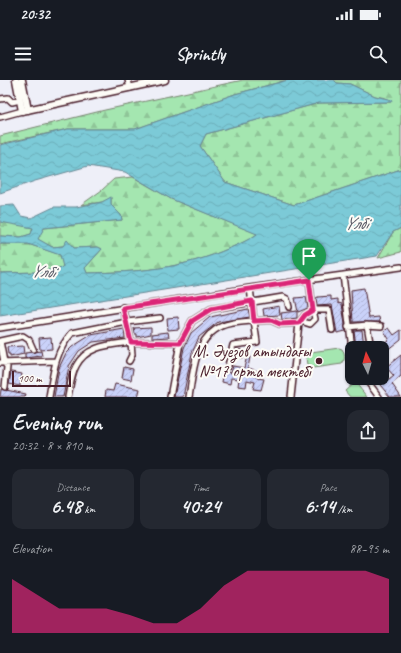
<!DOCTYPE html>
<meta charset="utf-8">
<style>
:root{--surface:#171b24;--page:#242831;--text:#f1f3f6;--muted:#9ea1a6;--accent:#db2777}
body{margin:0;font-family:Caveat,sans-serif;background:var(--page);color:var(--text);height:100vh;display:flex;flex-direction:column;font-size:15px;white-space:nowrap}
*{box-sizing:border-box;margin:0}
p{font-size:13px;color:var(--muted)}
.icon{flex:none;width:22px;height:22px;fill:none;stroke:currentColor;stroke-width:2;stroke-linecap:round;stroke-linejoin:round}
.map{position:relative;height:317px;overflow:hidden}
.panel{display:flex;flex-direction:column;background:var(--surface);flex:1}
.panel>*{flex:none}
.needle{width:26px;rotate:355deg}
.buttons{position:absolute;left:345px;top:261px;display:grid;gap:8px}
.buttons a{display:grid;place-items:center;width:44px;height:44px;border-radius:8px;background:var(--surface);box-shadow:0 1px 3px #0004;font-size:20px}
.scale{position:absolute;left:12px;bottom:10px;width:59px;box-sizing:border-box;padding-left:4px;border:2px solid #4a1f2b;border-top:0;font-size:11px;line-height:14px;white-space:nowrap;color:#4a1f2b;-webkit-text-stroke:3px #fdfcf7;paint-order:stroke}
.pin{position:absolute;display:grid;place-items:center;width:34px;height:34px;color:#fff;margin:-41px -17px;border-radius:50% 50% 50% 0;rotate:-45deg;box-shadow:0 0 4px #0007}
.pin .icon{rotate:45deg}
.round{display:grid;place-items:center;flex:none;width:42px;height:42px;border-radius:12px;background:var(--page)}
.head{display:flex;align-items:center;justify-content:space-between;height:68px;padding:0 12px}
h1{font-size:22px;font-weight:700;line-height:30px}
.stats{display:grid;grid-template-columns:repeat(3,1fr);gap:6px;height:68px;padding:4px 12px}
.stats div{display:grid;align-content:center;border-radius:10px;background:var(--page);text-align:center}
.stats b{font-size:20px;font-weight:700}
.stats small{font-size:11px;font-weight:400}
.stats p{font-size:11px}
.chart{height:112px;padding:8px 12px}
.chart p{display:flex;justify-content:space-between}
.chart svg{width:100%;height:72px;margin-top:4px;fill:var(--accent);opacity:.7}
.status{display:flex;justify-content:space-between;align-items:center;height:28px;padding:0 20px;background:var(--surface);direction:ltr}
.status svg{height:11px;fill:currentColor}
header{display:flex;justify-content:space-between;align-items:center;height:52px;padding:0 12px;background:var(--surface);font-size:18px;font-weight:700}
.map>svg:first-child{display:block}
.forest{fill:url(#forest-firs);stroke:#77826e}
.park{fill:#a4e6b0;stroke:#77826e}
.water{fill:url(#water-waves);stroke:#678692}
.building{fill:url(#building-hatch);stroke:#4a1f2b}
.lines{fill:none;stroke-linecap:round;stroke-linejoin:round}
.minor-casing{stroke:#4a1f2b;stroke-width:8}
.major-casing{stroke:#4a1f2b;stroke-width:9}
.minor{stroke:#fdfcf7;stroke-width:5}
.major{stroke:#fdfcf7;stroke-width:6}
.route-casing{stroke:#fff;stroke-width:8}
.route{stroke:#db2777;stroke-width:5}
.poi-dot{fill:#4a1f2b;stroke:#fdfcf7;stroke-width:1.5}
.labels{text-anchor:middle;stroke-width:4;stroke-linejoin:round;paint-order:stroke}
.poi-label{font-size:17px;fill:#4a1f2b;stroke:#fdfcf7;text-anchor:end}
.water-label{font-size:18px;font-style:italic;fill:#5b5b67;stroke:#fdfcf7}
</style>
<div class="status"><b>20:32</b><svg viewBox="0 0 49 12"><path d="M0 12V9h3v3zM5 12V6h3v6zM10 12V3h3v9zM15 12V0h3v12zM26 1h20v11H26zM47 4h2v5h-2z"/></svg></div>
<header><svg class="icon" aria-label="menu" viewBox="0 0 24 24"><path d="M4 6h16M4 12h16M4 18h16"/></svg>Sprintly<svg class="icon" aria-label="search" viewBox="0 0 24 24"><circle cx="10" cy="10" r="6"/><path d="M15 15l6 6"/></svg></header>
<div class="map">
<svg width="401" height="317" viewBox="0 0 401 317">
<defs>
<pattern id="forest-firs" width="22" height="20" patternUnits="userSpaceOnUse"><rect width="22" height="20" fill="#a4e6b0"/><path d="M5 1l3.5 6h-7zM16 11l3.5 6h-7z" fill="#8fc598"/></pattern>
<pattern id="water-waves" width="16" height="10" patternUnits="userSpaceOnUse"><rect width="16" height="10" fill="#7bcad7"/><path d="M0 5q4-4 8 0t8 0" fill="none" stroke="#6cadb9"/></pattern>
<pattern id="building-hatch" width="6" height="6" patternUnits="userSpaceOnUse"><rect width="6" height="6" fill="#cad2fa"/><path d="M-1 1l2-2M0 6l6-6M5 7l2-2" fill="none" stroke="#afb4d6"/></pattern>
</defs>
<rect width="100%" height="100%" fill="#eeeff8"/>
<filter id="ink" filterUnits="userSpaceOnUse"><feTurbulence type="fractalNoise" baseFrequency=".025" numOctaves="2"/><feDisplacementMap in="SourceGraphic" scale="8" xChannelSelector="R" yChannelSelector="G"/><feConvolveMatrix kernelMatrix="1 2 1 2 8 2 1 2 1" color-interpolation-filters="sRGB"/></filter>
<g filter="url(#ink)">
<path class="forest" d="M243,0H288L235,14L135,49H68L0,64V56L105,30Z
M334,0H401V89L294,125L225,102L200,66L206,54L319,23L391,22L386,18L375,16L350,4L337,3Z
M133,97L171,119L258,154C249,160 240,164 230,168C183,189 138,192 87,193L85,188L102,169L98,167L74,168L63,166L52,167L37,159L44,148L122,140L121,135L111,125V118L102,122L81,125L102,110L114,99Z
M5,141L33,148L31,154L21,157L0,156V142Z
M401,148V172L378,178L393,152Z
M0,164H28L61,175L63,187L40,192L0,193Z"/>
<path class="park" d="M339,268L342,269C345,275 346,278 342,284L313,288L307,285L306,277L311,272Z
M355,302L367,317H350L345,311Z"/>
<path class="water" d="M288,0H334L337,3L350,4L375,16L392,20L391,22L319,23L206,54L200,66L225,102L294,125L401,89V148L393,152L377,176L0,236V193L40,192L63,187L60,175L28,164H0V156L21,157L31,154L33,148L0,142V126L14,125L21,136L31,138L54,127H76L102,122L111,117V125L121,135L122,140L44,148L38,159L52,167L63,166L67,160L74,168L98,167L102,169L85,188L87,193C138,192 183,189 230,168C239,164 249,160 257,154L171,119L125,92L88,86L35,101L0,113V65L68,49H135L235,14Z"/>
<path class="building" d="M364,208L369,238L379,237L380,242H353L351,210Z
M331,216V220L338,219V223L342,224L346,251L337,253L332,225L317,226L316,218L318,217Z
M306,217L308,228L298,232L295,218Z
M279,226L280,235L264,236L263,229Z
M248,229L250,237L218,242L199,257L192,273L183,317H174L184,268L191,253L210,237Z
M297,231V238L282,240L281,233Z
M178,237L179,249L168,250L167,238Z
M151,247V254L137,257V254H135L134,248Z
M389,248L394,255L401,250V259L382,274V268H378L389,259L384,251Z
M124,249L125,258L93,262L79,271L69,286L63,317H54L59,288L66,273L72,267L91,255Z
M354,250H362L364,266L356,267Z
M168,252L169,257L152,258V254Z
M51,257L52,269L40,270L39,258Z
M23,266L24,274L10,277V274H8L7,267Z
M236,269L243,270L242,278L234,277Z
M41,271L42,276L25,278V273Z
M401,275V296L392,304L401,317H390L376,300L382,298L384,294L389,300L394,296L386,287Z
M247,276L250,277L248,288L258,291L257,298L264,299L261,310L253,309L255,302L247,300L246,307L238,306L239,299L231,298L230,304L222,302L224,291L231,293L233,286L244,288Z
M124,287L133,289L131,300L122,298Z
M11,292L22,294L20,306L9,304Z
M115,304L140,309L138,317H105L106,310L113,311Z
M1,309L26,314L25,317H0Z"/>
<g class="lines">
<g class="minor-casing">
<path id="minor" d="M128,0L130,8
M0,19L8,18L12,22L20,20
M0,37L22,31
M343,195L352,269
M303,240L304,242L310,244L315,239L313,230H329L332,250
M367,245L371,268
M348,247L367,245L381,246
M0,248L250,208L401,187
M0,261L4,282L7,287L5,307
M0,261L23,256L29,260L33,269
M129,281L132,275L131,262L180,263
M0,283L56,281
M228,286L233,265L257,262L254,241L271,240L280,244L299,243L305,235L313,230L309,200
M365,298L379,317
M49,317C53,294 55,271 72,253L127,242L160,238
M68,317C70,308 71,295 76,286C87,265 110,265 131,262L123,227
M170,317L180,263L192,241L211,229L283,217L287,219L289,227
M189,317C193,294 194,264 215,250C226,242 242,242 254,241L250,208
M291,317L299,243"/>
</g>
<g class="major-casing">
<path id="major" d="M16,0L22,31L165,0
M22,0L28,30"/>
</g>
<use href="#minor" class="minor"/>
<use href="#major" class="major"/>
</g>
</g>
<g class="lines" filter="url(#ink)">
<g class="route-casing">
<path id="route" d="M309,200L313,230L305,235L299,243L280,244L271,240L254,241L252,221L211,229L192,241L180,263L131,262L123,228Z"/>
</g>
<use href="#route" class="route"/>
</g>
<circle class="poi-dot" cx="319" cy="281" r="4"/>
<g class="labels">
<g class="poi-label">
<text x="311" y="277">М. Әуезов атындағы<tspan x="311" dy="20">№17 орта мектебі</tspan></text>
</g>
<g class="water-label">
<text x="356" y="149">Үлбі</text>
<text transform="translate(43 191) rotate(4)" y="6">Үлбі</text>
</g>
</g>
</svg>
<div class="buttons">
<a><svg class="needle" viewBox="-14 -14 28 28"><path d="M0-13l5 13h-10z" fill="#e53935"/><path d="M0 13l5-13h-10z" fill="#9ea1a6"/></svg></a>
</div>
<div class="scale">100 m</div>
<div class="pin" style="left:309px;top:200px;background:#1e9e55"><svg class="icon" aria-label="arrive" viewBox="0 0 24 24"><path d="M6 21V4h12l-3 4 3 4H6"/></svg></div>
</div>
<section class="panel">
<div class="head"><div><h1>Evening run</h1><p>20:32 · 8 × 810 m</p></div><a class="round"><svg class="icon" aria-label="share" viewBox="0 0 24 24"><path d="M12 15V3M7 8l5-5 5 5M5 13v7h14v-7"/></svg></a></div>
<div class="stats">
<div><p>Distance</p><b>6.48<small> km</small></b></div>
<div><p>Time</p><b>40:24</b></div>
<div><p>Pace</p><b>6:14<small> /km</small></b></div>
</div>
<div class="chart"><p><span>Elevation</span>88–95 m</p>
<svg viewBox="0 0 160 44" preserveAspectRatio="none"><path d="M0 44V11L10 20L20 29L30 29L40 29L50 33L60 38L70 38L80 29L90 15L100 6L110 6L120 6L130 6L140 6L150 6L160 11V44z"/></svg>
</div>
</section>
